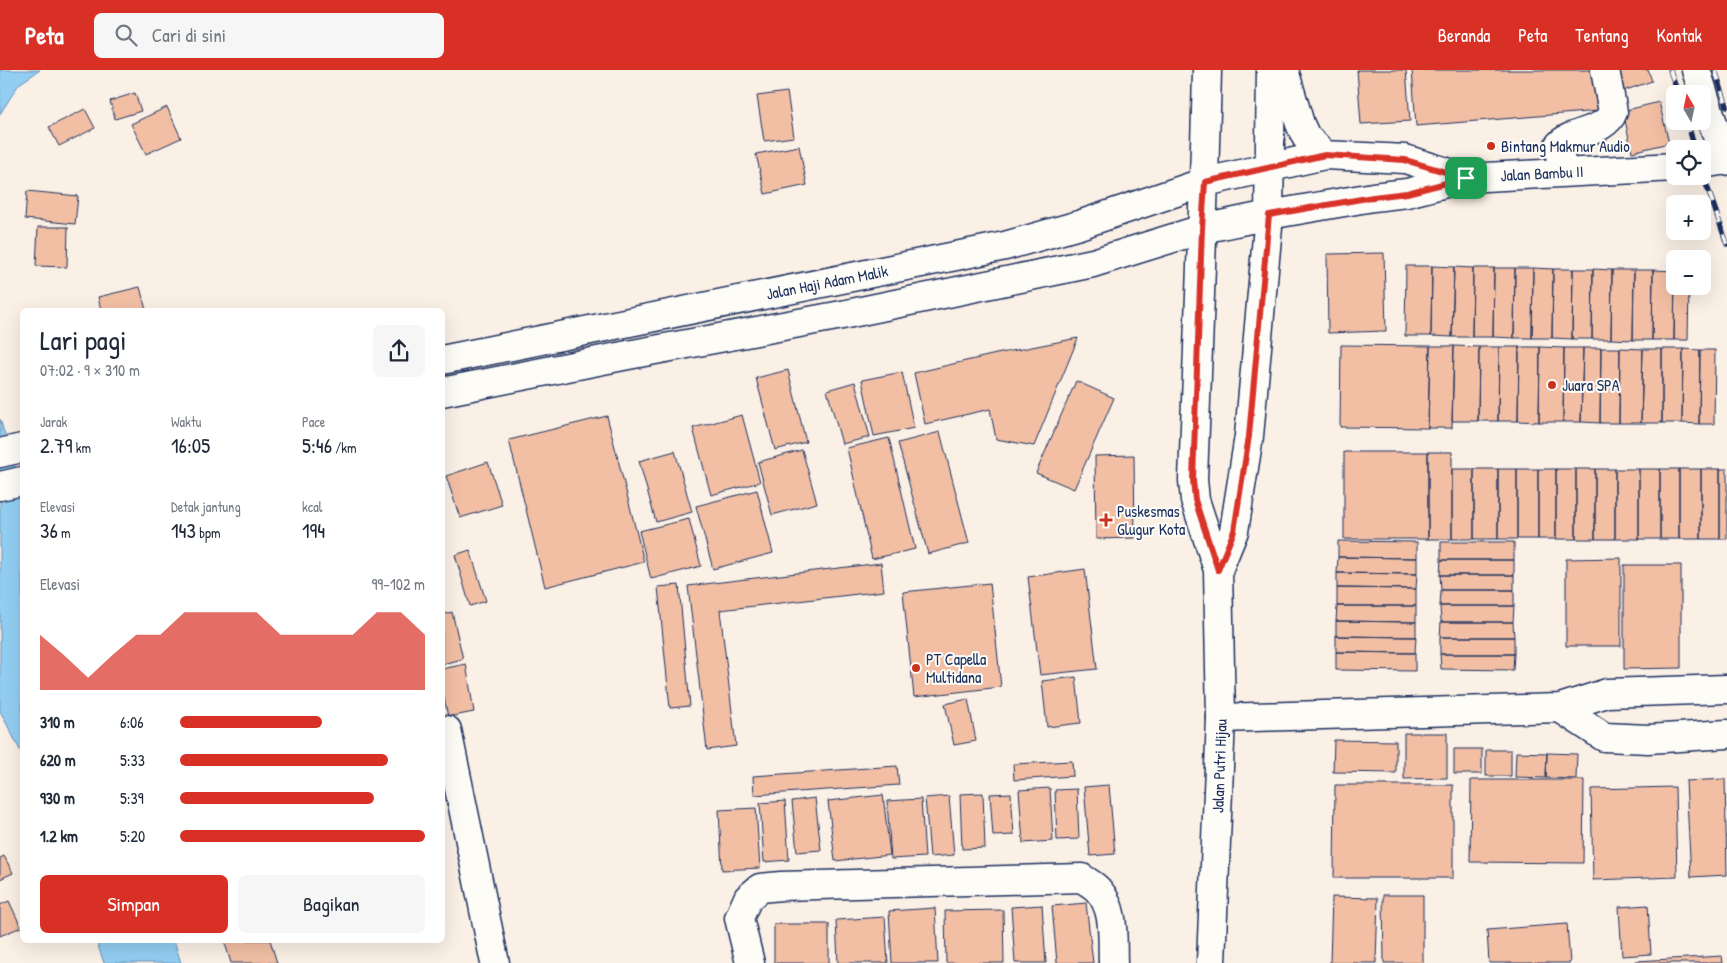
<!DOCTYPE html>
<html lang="id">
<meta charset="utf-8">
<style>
:root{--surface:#fff;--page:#f6f6f7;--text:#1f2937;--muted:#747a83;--accent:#d93025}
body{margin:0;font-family:"Patrick Hand",sans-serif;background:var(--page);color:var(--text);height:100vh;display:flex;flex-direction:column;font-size:19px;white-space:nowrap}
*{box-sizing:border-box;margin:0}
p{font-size:16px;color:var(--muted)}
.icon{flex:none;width:28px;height:28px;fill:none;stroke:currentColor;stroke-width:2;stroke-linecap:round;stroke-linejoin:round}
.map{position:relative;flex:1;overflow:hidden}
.panel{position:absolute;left:20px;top:238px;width:425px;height:635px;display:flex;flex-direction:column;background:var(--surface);border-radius:8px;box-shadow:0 5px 20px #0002}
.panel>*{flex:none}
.needle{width:32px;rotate:351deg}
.controls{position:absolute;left:1666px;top:15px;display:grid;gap:10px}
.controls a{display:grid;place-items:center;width:45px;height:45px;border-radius:8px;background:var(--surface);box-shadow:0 5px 20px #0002;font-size:25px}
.pin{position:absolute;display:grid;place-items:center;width:42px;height:42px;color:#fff;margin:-21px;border-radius:10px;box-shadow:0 2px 8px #0006}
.round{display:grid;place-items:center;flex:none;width:52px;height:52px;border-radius:8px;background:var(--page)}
.head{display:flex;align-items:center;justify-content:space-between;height:85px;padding:0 20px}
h1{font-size:28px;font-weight:600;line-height:38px}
.stats{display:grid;grid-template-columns:repeat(3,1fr);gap:8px;height:85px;padding:5px 20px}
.stats div{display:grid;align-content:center}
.stats b{font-size:21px;font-weight:600}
.stats small{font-size:14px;font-weight:400}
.stats p{font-size:14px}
.chart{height:140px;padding:10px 20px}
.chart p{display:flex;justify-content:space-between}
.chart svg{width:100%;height:90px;margin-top:5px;fill:var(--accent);opacity:.7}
.button{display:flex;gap:10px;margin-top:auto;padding:10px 20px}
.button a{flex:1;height:58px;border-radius:8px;background:var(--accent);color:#fff;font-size:20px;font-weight:600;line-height:58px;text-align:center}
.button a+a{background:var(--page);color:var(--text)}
ul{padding:0 20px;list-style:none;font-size:16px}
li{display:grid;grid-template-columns:80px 60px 1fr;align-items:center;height:38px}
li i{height:12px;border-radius:6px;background:var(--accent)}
header{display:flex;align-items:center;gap:30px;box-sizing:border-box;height:70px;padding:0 25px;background:var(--accent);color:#fff}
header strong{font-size:24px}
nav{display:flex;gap:28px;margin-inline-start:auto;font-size:18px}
.search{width:350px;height:45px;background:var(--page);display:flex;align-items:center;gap:12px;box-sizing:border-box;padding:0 18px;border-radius:8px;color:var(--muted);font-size:19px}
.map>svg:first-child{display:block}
.water{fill:#92cef2;stroke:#628eb7}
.building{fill:#f2bfa4;stroke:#1b2f5e}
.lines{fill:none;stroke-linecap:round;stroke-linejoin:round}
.minor-casing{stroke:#1b2f5e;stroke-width:31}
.major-casing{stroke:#1b2f5e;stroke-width:31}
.minor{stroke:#fdfcf7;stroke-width:28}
.major{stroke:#fdfcf7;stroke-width:28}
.rail-casing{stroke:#1b2f5e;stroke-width:5.5}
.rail{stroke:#fdfcf7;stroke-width:4;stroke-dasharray:11;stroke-linecap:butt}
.route-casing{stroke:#fff;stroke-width:10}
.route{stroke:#d93025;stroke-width:6}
.poi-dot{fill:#c8321e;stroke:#fdfcf7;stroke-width:2}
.labels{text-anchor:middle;stroke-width:4;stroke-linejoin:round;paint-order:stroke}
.poi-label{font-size:16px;fill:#1b2f5e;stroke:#fdfcf7;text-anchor:start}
.street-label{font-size:16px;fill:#1b2f5e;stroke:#fdfcf7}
</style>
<header>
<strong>Peta</strong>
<div class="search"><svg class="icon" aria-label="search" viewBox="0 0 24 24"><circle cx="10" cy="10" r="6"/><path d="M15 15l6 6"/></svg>Cari di sini</div>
<nav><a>Beranda</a><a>Peta</a><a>Tentang</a><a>Kontak</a></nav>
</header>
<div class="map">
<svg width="1727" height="893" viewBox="0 0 1727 893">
<rect width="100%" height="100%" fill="#fbf0e6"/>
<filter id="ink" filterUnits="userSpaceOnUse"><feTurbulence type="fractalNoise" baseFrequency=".02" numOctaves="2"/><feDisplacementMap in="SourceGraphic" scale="10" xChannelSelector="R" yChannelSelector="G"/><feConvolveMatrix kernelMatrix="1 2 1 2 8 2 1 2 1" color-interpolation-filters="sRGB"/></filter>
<g filter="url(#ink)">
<path class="water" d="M0,0H40L19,14L0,44Z
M0,349L22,420V684L0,641Z
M96,870H174L181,893H104Z"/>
<path class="building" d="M1357,0H1406L1410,51L1361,54Z
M1412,0H1596L1599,41L1416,56Z
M1616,0H1648L1652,11L1623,21Z
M787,22L794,67L764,71L757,26Z
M135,23L141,41L115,49L110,31Z
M1659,32L1669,73L1632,82L1623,41Z
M167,37L181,68L146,84L131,54Z
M85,39L95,58L59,76L49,57Z
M799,76L807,115L765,124L756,84Z
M27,121L78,126L75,154L25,149Z
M38,157H68L67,197L36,196Z
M1384,183L1386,261L1328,263L1327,184Z
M1406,196H1432L1431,266H1405Z
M1432,196L1454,197L1452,267L1431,266Z
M1454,197L1473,198L1472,267H1452Z
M1473,198H1494L1493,267H1472Z
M1494,198H1515L1514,268L1493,267Z
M1515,198H1533L1532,268H1514Z
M1533,198L1553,199L1552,268H1532Z
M1553,199H1573L1572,269L1552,268Z
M1573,199H1593L1592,269H1572Z
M1593,199L1612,200L1611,269H1592Z
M1612,200H1634L1633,270L1611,269Z
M1634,200H1653L1652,270H1633Z
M1653,200L1675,201L1674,270H1652Z
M1675,201V216H1689L1688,270H1674Z
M140,217L146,240H101L98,227Z
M1078,268L1034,376L996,369L990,339L925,354L914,303L996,284Z
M1341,275L1430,276L1428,358L1340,357Z
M1430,276H1454L1452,358H1428Z
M1454,276L1479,277L1478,351H1452Z
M1479,277H1499L1498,351H1478Z
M1499,277H1519L1518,351H1498Z
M1519,277H1540L1539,352L1518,351Z
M1540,277L1564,278L1563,352H1539Z
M1564,278H1583L1581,352H1563Z
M1583,278H1601L1600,353L1581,352Z
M1601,278H1620L1619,353H1600Z
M1620,278L1643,279L1641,353H1619Z
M1643,279H1662V353H1641Z
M1662,279H1683L1682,353H1662Z
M1683,279L1700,280L1699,354L1682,353Z
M1700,280H1715L1714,354H1699Z
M788,300L806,372L775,380L756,308Z
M902,302L914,358L874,366L862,310Z
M1076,311L1114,328L1074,419L1036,403Z
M855,312L870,367L842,374L827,320Z
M742,345L760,412L711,425L693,358Z
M607,346L644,492L545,517L509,370Z
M940,362L969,473L928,484L898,373Z
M889,368L915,479L872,489L847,378Z
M802,380L817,433L772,445L758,392Z
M675,381L692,442L656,452L639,391Z
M1344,382H1428V469H1344Z
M1428,382H1452V469H1428Z
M1134,385L1135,468L1096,469L1095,386Z
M488,392L502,435L460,448L446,406Z
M1452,399H1474V469H1452Z
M1474,399H1498V469H1474Z
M1498,399H1517V469H1498Z
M1517,399H1538V469H1517Z
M1538,399H1556V469H1538Z
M1556,399H1576V469H1556Z
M1576,399H1595V469H1576Z
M1595,399H1615V469H1595Z
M1615,399H1639V469H1615Z
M1639,399H1660V469H1639Z
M1660,399H1679V469H1660Z
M1679,399H1701V469H1679Z
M1701,399H1720V469H1701Z
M1720,399H1727V469H1720Z
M757,420L773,483L713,499L696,436Z
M689,449L701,496L651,509L639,461Z
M1338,471L1417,472V488L1338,487Z
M1441,472H1514V490H1441Z
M470,480L486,531L470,536L455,485Z
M1338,487L1417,488V504L1337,503Z
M1621,488V576H1566V489Z
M1441,490H1514V505H1440Z
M881,493L884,521L720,540L736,676L707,680L688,516Z
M1624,495H1681V598L1624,599Z
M1085,499L1097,599L1040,605L1028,507Z
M1337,503L1417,504L1416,519L1337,518Z
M1440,505H1514V520H1441Z
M990,513L1001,617L914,627L903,522Z
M679,515L690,636L670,638L658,517Z
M1337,518L1416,519V536H1337Z
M1441,520H1514V536H1440Z
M1337,536H1416V552L1336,551Z
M1440,536H1514L1513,552H1441Z
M452,542L463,589L442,594V545Z
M1336,551L1416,552V567L1336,566Z
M1441,552H1513L1514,567H1440Z
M1336,566L1416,567L1415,583L1336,582Z
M1440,567H1514V584H1440Z
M1336,582L1415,583V601L1336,600Z
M1440,584H1514L1513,600L1441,599Z
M466,594L474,642L448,647L442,618V599Z
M1076,607L1081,653L1047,657L1042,611Z
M968,629L976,671L954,675L945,634Z
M1404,663H1447V708L1404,709Z
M1334,670L1396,671V703L1333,702Z
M1454,679H1482V704H1454Z
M1486,680H1511V706H1486Z
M1516,682L1547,683L1546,708L1515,707Z
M1547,683L1577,684L1576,709L1546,708Z
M1072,691L1073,706L1014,710L1013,694Z
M897,696L899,715L754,725L753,706Z
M1725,709L1727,805L1691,807L1686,711Z
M1471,710H1584L1583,793L1470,792Z
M1109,715L1115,784L1090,786L1084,717Z
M1335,715H1453V808H1334Z
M1675,717L1677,807L1593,810L1591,719Z
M1050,718L1053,771L1023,773L1019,720Z
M1077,719L1079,769L1057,770L1055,720Z
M983,723L985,778L962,779L960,724Z
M1011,723L1014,765L993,766L990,724Z
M883,725L890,785L835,791L828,731Z
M949,726L954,785L930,787L925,728Z
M815,728L821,780L797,782L792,731Z
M921,729L925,787L891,789L887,731Z
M785,731L789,790L764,792L760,733Z
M756,738L760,798L722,800L719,740Z
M4,786L13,803L0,809V788Z
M1383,825H1423V893H1384Z
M1332,827L1378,828L1376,893H1330Z
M9,831L21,857L0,866V835Z
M1086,833L1093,893H1057L1052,836Z
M1042,835L1046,893H1015L1011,837Z
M1648,835L1651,884L1622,886L1619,837Z
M935,838L938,893H892L889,841Z
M1003,840L1004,893H946L945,841Z
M885,847L888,893H838L836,850Z
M774,854H829V893H774Z
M1567,854L1570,893H1489L1487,860Z
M224,870H270L277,893H231Z
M1722,886L1723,893H1636V891Z"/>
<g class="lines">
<g class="minor-casing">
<path id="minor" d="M1696,0L1725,91
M1562,102L1559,75C1573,60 1605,63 1613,42L1605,0
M1560,638L1604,667L1648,669L1727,664
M1221,648L1560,638L1607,623L1727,619
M442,660H447L495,893
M750,893L739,848L748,828L760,818L781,816L1082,808C1087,812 1094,815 1098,820C1116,839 1112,869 1113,893"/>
</g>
<g class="major-casing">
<path id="major" d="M1207,0C1204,137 1198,274 1193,410L1195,430L1218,500L1221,648L1211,893
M1284,0L1300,54L1306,67L1325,85
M1702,94L1727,90
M442,290L1005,176L1079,155L1205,112L1325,85L1405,89L1466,108L1675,97
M442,322L628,285L842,245L1093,193L1202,159L1269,145L1373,127L1407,123L1465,108
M0,383L22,378
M0,416L22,411
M1218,500L1234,461L1249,366L1269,145L1271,0"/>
</g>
<use href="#minor" class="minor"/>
<use href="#major" class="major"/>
<g class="rail-casing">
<path id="rail" d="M1670,0L1678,24
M1715,0L1727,36
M1687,51L1695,79
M1702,102L1727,174"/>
</g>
<use href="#rail" class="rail"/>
</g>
</g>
<g class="lines" filter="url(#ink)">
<g class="route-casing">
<path id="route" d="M1325,85L1405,90L1466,108L1407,123L1373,127L1269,145L1249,366L1234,461L1218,500L1195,430L1193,410L1202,159L1205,112Z"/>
</g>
<use href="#route" class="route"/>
</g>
<g class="poi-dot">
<circle cx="1491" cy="76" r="5"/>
<circle cx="1552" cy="315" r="5"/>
<path d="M1103.5 442.5h5v5h5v5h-5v5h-5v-5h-5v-5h5z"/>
<circle cx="916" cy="598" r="5"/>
</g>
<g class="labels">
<g class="poi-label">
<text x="1501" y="82">Bintang Makmur Audio</text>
<text x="1562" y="321">Juara SPA</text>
<text x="1117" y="447">Puskesmas<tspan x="1117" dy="18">Glugur Kota</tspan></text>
<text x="926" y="595">PT Capella<tspan x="926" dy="18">Multidana</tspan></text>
</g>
<g class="street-label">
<text transform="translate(1542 103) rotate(-3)" y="6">Jalan Bambu II</text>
<text transform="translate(827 212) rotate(-11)" y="6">Jalan Haji Adam Malik</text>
<text transform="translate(1219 696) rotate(-88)" y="6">Jalan Putri Hijau</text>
</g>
</g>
</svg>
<div class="controls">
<a><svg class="needle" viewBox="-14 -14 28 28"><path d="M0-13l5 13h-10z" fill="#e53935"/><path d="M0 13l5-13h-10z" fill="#747a83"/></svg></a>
<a><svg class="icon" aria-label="locate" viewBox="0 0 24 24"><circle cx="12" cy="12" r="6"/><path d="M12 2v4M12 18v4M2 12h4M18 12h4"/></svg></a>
<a>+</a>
<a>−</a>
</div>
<div class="pin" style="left:1466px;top:108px;background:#1e9e55"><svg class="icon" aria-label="arrive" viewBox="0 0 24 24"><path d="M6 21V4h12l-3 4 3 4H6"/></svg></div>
<section class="panel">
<div class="head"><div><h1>Lari pagi</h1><p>07:02 · 9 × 310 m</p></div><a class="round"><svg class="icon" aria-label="share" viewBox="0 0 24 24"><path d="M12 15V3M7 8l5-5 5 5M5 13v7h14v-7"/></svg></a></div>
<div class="stats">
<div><p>Jarak</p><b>2.79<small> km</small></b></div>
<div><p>Waktu</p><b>16:05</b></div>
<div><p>Pace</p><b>5:46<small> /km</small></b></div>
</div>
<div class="stats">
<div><p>Elevasi</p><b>36<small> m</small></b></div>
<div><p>Detak jantung</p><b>143<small> bpm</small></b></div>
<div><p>kcal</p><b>194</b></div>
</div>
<div class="chart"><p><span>Elevasi</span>99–102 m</p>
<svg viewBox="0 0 160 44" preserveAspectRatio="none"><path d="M0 44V17L10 27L20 38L30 27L40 17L50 17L60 6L70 6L80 6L90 6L100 17L110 17L120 17L130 17L140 6L150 6L160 17V44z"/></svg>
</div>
<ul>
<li><b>310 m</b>6:06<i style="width:58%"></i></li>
<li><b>620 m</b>5:33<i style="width:85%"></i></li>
<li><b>930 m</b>5:39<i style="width:79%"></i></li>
<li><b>1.2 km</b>5:20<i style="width:100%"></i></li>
</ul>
<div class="button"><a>Simpan</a><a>Bagikan</a></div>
</section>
</div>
